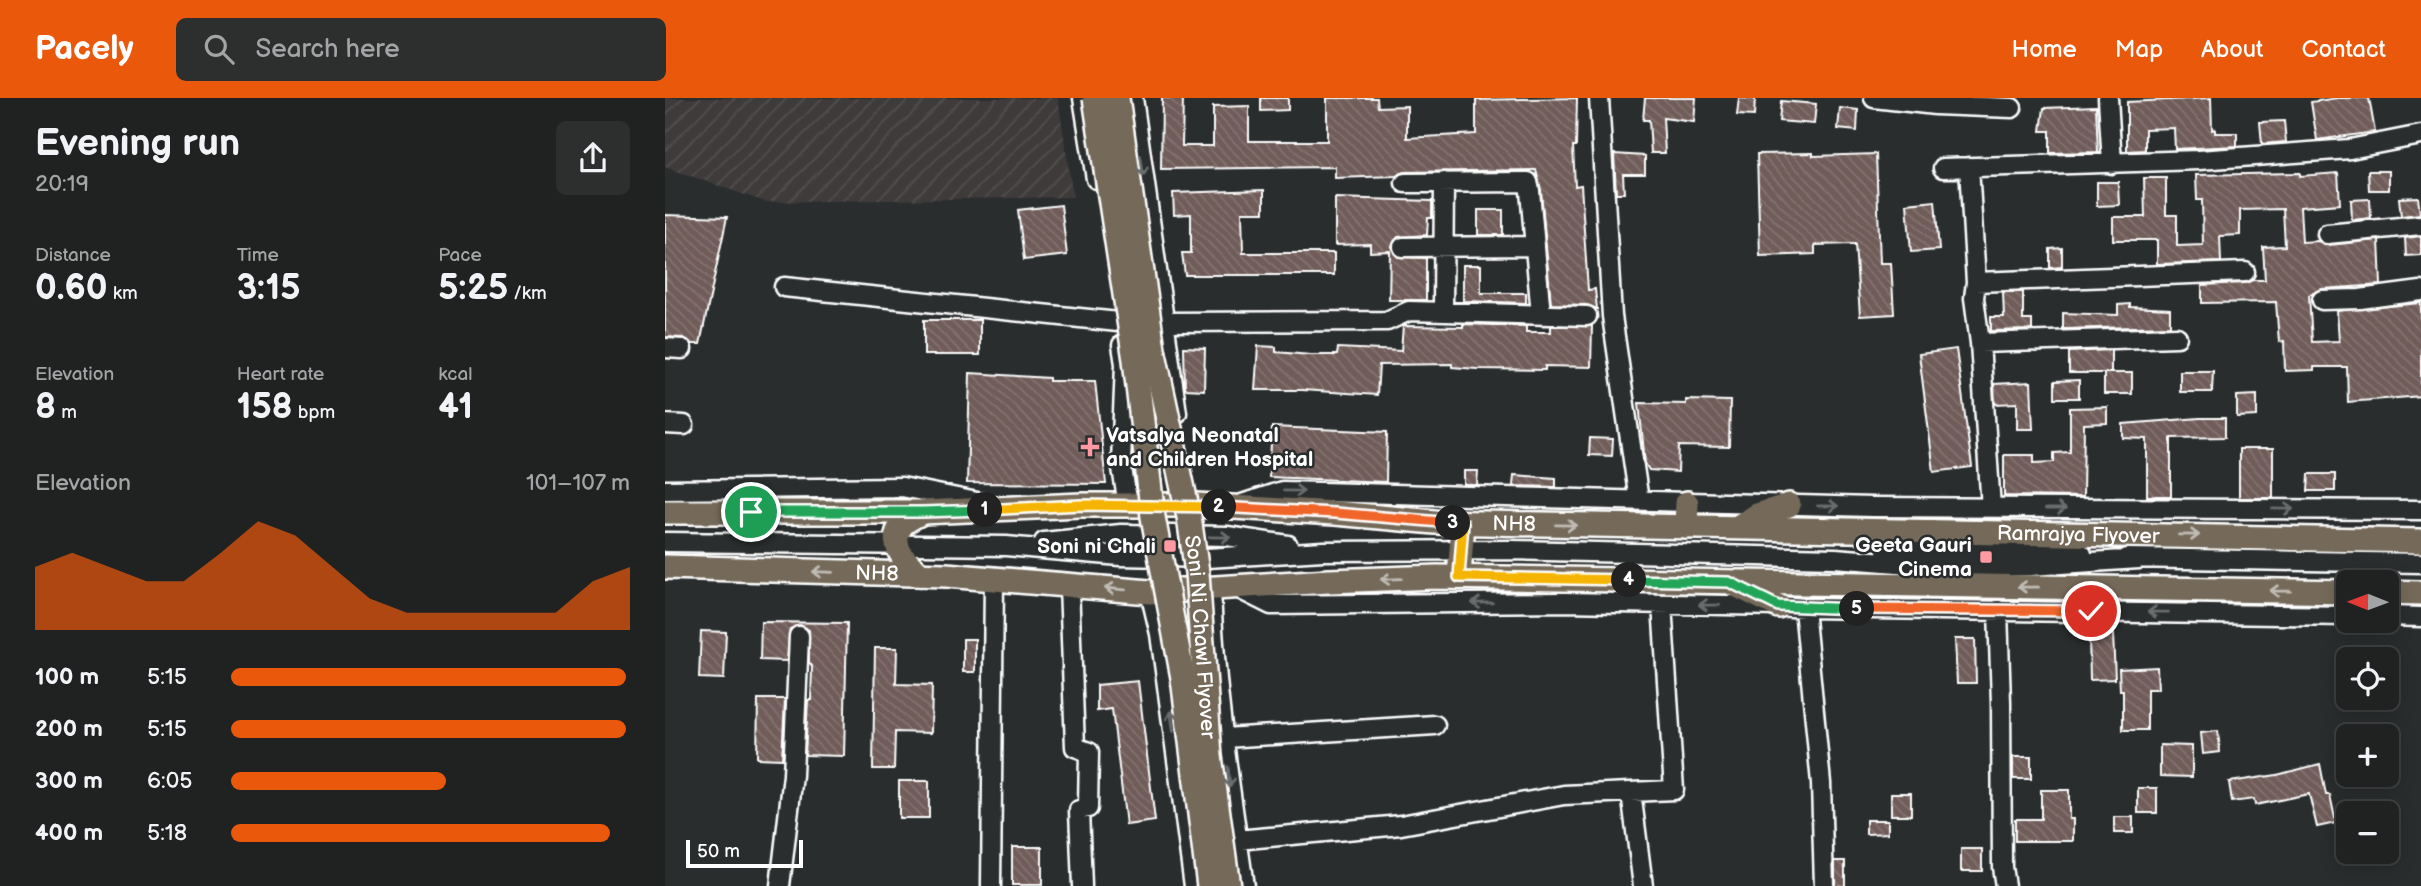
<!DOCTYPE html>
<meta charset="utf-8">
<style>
:root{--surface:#202222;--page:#2d2f2f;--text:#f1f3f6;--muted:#a2a4a5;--line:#3d3f40;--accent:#ea580c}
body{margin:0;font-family:"Balsamiq Sans",sans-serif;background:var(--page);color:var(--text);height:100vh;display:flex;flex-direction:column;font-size:26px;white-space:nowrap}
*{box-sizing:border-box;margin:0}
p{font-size:23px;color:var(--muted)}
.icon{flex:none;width:38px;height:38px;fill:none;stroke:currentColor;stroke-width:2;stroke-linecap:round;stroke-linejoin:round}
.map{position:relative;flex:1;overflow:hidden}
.panel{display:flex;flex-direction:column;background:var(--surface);width:665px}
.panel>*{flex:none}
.needle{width:46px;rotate:271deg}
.controls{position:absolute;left:1671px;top:472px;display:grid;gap:14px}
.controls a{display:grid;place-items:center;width:63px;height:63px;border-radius:10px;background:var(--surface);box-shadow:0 4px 18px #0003,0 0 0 2px var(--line);font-size:35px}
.scale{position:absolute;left:21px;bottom:18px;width:117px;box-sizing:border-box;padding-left:7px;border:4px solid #fff;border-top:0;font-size:19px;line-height:24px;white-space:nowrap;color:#fff;-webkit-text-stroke:5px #2a2d2e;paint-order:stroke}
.pin{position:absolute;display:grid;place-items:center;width:60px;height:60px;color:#fff;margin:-30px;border:4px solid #fff;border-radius:50%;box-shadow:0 2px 7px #0007}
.km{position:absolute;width:35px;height:35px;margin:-18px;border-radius:50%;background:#222;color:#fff;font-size:19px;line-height:35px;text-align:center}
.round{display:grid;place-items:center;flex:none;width:74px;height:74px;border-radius:10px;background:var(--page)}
.summary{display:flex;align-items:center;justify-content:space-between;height:119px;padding:0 35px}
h1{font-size:38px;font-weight:800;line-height:52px}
.metrics{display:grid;grid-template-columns:repeat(3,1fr);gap:10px;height:119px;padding:7px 35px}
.metrics div{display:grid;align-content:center}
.metrics b{font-size:35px;font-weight:800}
.metrics small{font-size:19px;font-weight:400}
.metrics p{font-size:19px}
.chart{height:196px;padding:14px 35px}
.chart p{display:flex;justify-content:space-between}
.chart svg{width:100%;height:126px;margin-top:7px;fill:var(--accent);opacity:.7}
ul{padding:0 35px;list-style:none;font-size:23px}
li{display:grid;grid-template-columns:112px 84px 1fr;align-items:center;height:52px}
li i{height:18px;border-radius:9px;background:var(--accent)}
header{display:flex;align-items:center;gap:42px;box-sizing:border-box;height:98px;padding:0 35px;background:var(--accent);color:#fff}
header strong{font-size:33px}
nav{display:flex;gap:38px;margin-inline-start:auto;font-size:24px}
.search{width:490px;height:63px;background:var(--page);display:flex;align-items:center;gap:18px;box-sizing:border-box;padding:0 24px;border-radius:10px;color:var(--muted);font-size:26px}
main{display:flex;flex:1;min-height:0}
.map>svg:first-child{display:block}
.industrial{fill:url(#industrial-furrows)}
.building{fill:url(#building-back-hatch);stroke:#fff;stroke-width:2}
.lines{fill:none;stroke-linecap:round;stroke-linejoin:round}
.minor-casing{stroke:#fff;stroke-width:23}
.major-casing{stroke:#fff;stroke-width:28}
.minor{stroke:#2a2d2e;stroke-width:18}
.major{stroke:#746a5a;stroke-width:23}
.major-bridge-casing{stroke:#fff;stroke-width:28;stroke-linecap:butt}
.major-bridge{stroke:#746a5a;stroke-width:23}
.oneway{stroke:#6a6c6d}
.oneway2{stroke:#c0bcb5}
.split-1-casing{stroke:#fff;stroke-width:14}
.split-2-casing{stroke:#fff;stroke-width:14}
.split-3-casing{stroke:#fff;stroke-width:14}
.split-4-casing{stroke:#fff;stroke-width:14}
.split-5-casing{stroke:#fff;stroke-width:14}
.split-6-casing{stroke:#fff;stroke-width:14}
.split-1{stroke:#22a559;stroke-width:9}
.split-2{stroke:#f5b400;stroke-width:9}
.split-3{stroke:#f0652b;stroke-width:9}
.split-4{stroke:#f5b400;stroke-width:9}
.split-5{stroke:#22a559;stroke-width:9}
.split-6{stroke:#f0652b;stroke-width:9}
.poi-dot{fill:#ff9aa2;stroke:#2a2d2e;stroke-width:2.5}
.labels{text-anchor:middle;stroke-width:5;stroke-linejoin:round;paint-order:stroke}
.poi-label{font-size:21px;font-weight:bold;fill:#fff;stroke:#2a2d2e;text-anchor:end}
.street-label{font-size:21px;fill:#fff;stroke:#2a2d2e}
</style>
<header>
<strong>Pacely</strong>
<div class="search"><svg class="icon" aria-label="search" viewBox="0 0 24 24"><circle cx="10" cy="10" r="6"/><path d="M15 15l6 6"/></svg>Search here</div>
<nav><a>Home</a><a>Map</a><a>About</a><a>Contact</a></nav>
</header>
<main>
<section class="panel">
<div class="summary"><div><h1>Evening run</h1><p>20:19</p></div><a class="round"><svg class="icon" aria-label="share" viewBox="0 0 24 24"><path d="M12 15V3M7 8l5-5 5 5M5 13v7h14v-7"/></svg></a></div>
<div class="metrics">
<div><p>Distance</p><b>0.60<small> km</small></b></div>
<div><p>Time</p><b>3:15</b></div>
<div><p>Pace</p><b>5:25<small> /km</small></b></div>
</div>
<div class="metrics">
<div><p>Elevation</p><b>8<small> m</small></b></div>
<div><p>Heart rate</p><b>158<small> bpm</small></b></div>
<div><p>kcal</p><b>41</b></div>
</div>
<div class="chart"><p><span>Elevation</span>101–107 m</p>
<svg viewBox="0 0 160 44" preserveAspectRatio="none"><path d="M0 44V22L10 17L20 22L30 27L40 27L50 17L60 6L70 11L80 22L90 33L100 38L110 38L120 38L130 38L140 38L150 27L160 22V44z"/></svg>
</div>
<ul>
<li><b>100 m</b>5:15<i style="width:99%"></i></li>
<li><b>200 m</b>5:15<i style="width:99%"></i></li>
<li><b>300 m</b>6:05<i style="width:54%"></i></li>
<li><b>400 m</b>5:18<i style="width:95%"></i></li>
</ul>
</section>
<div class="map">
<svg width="1756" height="788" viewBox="0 0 1756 788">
<defs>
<pattern id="industrial-furrows" width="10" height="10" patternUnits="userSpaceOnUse" patternTransform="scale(1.75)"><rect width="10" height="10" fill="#3f3b3b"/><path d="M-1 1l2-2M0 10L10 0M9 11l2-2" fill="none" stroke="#524f4f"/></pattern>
<pattern id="building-back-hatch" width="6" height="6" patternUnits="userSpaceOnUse" patternTransform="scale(1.75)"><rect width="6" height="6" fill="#6f5c59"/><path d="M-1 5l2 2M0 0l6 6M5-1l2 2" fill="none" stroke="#857472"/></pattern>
</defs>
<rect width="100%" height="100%" fill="#2a2d2e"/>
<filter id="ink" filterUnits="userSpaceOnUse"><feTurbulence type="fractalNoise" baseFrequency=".0143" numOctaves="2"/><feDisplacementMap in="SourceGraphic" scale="14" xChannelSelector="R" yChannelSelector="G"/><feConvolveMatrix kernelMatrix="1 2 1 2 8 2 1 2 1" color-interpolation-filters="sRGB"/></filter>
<g filter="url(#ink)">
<path class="industrial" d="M0,0H393L408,99L100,104L0,69Z"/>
<path class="building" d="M497,0H518L517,48H548V9L584,8V43H662V0H712L713,9L742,8V40L811,36V2L912,0L911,48H908L910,88L916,87L923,192L930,191L932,211L922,207L886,206L876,92L871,72L740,74L731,78L670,80V69L496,71Z
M596,0H623V12L596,13Z
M980,0H1031L1029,24L998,20L1000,55H986L984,22H978Z
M1074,0L1090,1L1089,18L1072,17Z
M1546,0L1547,32L1550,31V35H1572V48L1510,51L1509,30L1480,31V52L1462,53V4Z
M1672,0H1704L1710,34L1652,42L1646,4Z
M1116,3L1151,6L1149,26L1114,23Z
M1431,8L1433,54L1385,55V33H1376L1379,10Z
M1175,10L1193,12L1192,33L1173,31Z
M1619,23L1621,44L1597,46L1595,24Z
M1148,55V58L1211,56L1215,165H1226L1229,216L1195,218L1190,146L1150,147V156L1095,158L1092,56Z
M949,56L980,58V76H958L959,95H951Z
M1703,73H1724V92H1704Z
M1635,75V78L1673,75L1675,106L1635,109L1637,144L1653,143L1663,147L1714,142L1716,187L1657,191L1644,197L1647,244L1674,243L1672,213L1756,205V298L1683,304L1682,269H1649V272L1620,273L1619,243L1614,244L1611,204L1537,205V187L1580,185L1588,182H1600L1598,149L1620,148L1618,111L1575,112V137L1555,138L1556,164L1492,166V142H1448V119H1480L1479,80H1501V117H1512V148L1538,147L1537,102H1532L1531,77Z
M1432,84H1453L1454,107L1432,108Z
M599,92V114H577L578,155H669V177H520L517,155H526V116L509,117L508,95Z
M1753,99L1755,116L1736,118L1734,100Z
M670,100L767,103V120H763L762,137L733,139L727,148L729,155L733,159L761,160V202H724L725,153L705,154V146L670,147Z
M1705,101L1706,120L1687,122L1686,102Z
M1270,103L1274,152L1246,154L1242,106Z
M396,107L402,157L359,162L353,112Z
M813,112H838V137H813Z
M0,117L62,119L35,246H27L18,240L0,239Z
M1756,138V157L1741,158L1740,140Z
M1397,150V169L1385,170V151Z
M798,167H816V195H861V205L798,203Z
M1338,194H1358V222H1367V232L1326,233V219H1339Z
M1465,206V209L1505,211V228L1398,231V215L1453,217V207Z
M259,222H315V257H259Z
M798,226L861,228V234H886V228H927L926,269L880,268V272L812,271L787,269V266L714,267L712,297L637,292H590L593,248L611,249V254L646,257H672L673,250L736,253L738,228L798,229Z
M519,249L540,250L539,292L520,291Z
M1291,251L1307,369L1269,374L1254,256Z
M1446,252V275H1404V254Z
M1515,273H1548L1547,294H1515Z
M305,275L384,280V283H430L441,386L302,385Z
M1439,275H1467V296H1439Z
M1414,282V300H1390V283Z
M1366,284L1368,331H1352V305L1330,306L1329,286Z
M1592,297V318L1572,319V298Z
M1021,302L1065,303L1064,349L1014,348L1013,374L984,372L980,365L974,305L1021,306Z
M1442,309V325L1419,326L1418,399L1339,398V357H1369V365L1389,364V355L1405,354V310Z
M1535,320H1560V339L1506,340V398H1482V341L1458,340V326Z
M607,329L722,334L721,384L604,379Z
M925,340L948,341L947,358L924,357Z
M1574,351H1608V400H1574Z
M799,373H813L812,387H799Z
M1644,376H1670V393H1643Z
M849,377L891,380V389L848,388Z
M96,524L182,525L179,658L140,657L143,602H146L147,568L144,564V532L135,527L125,531L122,563L95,562Z
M36,533L61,534L59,581L34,580Z
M1448,536L1450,581L1425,582L1424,537Z
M298,541H310V574H298Z
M1290,541H1310L1311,585H1292Z
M210,550H232L231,586L267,587L266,635L230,634L229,671H208Z
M1492,569L1493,591H1482V632H1458V592H1455L1454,571Z
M473,583L490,723L461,727L447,611L432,613V587Z
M93,601H120L117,661L92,660Z
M1553,633L1555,654L1538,656L1536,635Z
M1495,647L1527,648V679L1495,678Z
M1348,659H1366V681H1348Z
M1655,666L1661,697H1665L1671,725L1652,729L1644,696L1590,707L1589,701L1567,704L1564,684L1612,677Z
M234,683H264V720H234Z
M1473,690H1492V715H1473Z
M1376,692H1404V721H1408V743H1350V721H1376Z
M1226,695H1246V717H1226Z
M1449,719H1468V735H1449Z
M1201,722H1223V735L1201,736Z
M347,749H377V787H347Z
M1296,751H1317V773H1296Z
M1170,763H1180V788H1170Z"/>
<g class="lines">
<g class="minor-casing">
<path id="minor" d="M418,0L431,81
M468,0L512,315
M934,0L947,218L974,403
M1209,0L1270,7L1347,10
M1443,0L1447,66
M1304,69L1311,184L1309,200L1315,245L1326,410
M1278,70L1534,62L1685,51L1756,37
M740,85L863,84L865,93L876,217
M1662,136L1756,127
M738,149L870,148
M1311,184L1580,174
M119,189L453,224
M1657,202L1695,201L1756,193
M778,214L779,84
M499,224L722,223L744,213L922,218
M1315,245L1512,239
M457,247L460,266L456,364L463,407
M0,250L17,251
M0,326L19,327
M0,392L237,389L317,405
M577,406L617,393L1207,409L1756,412
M0,444L341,448L455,458L542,460L658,453L846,452L1170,460L1282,469L1366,468L1474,461
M379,444L456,436L562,438L623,447
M1221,455C1287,450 1351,450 1417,456
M1462,460L1756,465
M404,487L410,649L424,654L423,710L414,712L417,788
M546,489C549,589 565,689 579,788
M570,489L606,507L899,504L1113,508L1139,510L1684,518
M485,494L495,536L529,788
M1139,510L1156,685L1159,788
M1333,512L1336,605L1337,769L1340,788
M1722,518L1756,519
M560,640L770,627
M966,694L978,788
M572,742L736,727L899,697L1009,692L997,506
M115,788L128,677L134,538
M326,788L329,481"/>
</g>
<g class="major-casing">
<g id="major">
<path id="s1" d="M0,414H257L416,407H532L670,415L770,424L1756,443"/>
<path d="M1074,428L1092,417L1124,407"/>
<path d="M1021,429L1022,405"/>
<path id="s2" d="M0,469L281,477L485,494L664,483L772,479L1684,494"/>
<path d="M255,476C241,465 222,445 237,427C242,421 251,418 257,414"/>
<path d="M794,479L798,425"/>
<path d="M1070,487L1113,508"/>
<path d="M1722,494L1756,495"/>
</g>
</g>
<use href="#minor" class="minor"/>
<use href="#major" class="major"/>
<g class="major-bridge-casing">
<g id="major-bridge">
<path d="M430,0L470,262L488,419L518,580L544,788"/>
<path id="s3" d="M452,0L488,251L524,419L532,475L545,658L563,788"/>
</g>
</g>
<use href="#major-bridge" class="major-bridge"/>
</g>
<defs><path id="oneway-shaft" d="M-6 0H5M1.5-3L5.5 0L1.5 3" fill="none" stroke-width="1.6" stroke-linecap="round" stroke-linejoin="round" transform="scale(1.75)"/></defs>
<g class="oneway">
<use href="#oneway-shaft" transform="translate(477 68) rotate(82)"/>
<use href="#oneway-shaft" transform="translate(629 393) rotate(1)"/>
<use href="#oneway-shaft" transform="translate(1163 408) rotate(1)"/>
<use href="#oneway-shaft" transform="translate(1391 411)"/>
<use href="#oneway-shaft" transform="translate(1618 411) rotate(1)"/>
<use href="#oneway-shaft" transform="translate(555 439) rotate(1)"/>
<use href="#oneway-shaft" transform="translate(817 505) rotate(179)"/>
<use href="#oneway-shaft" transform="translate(1044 507) rotate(-179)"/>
<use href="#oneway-shaft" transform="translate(1493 514) rotate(-179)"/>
<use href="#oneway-shaft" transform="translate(507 623) rotate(-98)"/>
<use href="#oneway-shaft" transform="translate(564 679) rotate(84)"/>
</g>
<g class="oneway2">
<use href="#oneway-shaft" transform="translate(901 427) rotate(1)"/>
<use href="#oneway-shaft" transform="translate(1524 437) rotate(1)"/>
<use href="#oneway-shaft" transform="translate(158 474) rotate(-178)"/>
<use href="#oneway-shaft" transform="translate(726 481) rotate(178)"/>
<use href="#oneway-shaft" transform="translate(1363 489) rotate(-179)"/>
<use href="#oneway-shaft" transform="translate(450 491) rotate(-175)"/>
<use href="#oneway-shaft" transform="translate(1615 493) rotate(-179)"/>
</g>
</g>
<g class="lines" filter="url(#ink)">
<g class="split-1-casing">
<path id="split-1" d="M86,414H257L320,412"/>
</g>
<g class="split-2-casing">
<path id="split-2" d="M320,412L416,407L554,409"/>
</g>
<g class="split-3-casing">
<path id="split-3" d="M554,409L670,415L788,425"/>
</g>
<g class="split-4-casing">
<path id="split-4" d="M788,425H798L794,479L964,482"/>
</g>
<g class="split-5-casing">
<path id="split-5" d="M964,482L1064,484L1113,508L1192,511"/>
</g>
<g class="split-6-casing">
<path id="split-6" d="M1192,511L1426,513"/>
</g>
<use href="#split-1" class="split-1"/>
<use href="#split-2" class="split-2"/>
<use href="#split-3" class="split-3"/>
<use href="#split-4" class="split-4"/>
<use href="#split-5" class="split-5"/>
<use href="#split-6" class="split-6"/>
</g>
<g class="poi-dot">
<path d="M421.5 338.5h7v7h7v7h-7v7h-7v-7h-7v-7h7z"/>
<rect x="498" y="441" width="14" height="14" rx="3.5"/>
<rect x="1314" y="452" width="14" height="14" rx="3.5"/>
</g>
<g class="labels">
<g class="poi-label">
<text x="441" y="344" text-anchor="start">Vatsalya Neonatal<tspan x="441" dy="24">and Children Hospital</tspan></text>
<text x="1307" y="454">Geeta Gauri<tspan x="1307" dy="24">Cinema</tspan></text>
<text x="491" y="455">Soni ni Chali</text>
</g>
<g class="street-label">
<text dy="7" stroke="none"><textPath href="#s1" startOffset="850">NH8</textPath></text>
<text dy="7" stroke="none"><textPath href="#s1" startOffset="1414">Ramrajya Flyover</textPath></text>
<text dy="7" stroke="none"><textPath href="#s2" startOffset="212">NH8</textPath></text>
<text dy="7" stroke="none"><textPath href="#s3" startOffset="546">Soni Ni Chawl Flyover</textPath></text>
</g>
</g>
</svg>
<div class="controls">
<a><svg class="needle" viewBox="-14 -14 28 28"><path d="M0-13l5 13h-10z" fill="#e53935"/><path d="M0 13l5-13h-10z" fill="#a2a4a5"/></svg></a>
<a><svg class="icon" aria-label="locate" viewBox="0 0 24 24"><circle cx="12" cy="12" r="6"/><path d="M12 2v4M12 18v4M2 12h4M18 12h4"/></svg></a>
<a>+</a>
<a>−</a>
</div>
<div class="scale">50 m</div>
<div class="pin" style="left:86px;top:414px;background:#1e9e55"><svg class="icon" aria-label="arrive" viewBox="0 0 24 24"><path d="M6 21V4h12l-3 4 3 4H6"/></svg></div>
<div class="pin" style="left:1426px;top:513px;background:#d93025"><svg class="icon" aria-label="check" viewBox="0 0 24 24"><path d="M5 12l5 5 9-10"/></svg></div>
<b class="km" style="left:320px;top:412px">1</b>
<b class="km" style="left:554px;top:409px">2</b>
<b class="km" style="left:788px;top:425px">3</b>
<b class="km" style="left:964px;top:482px">4</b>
<b class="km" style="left:1192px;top:511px">5</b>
</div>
</main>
